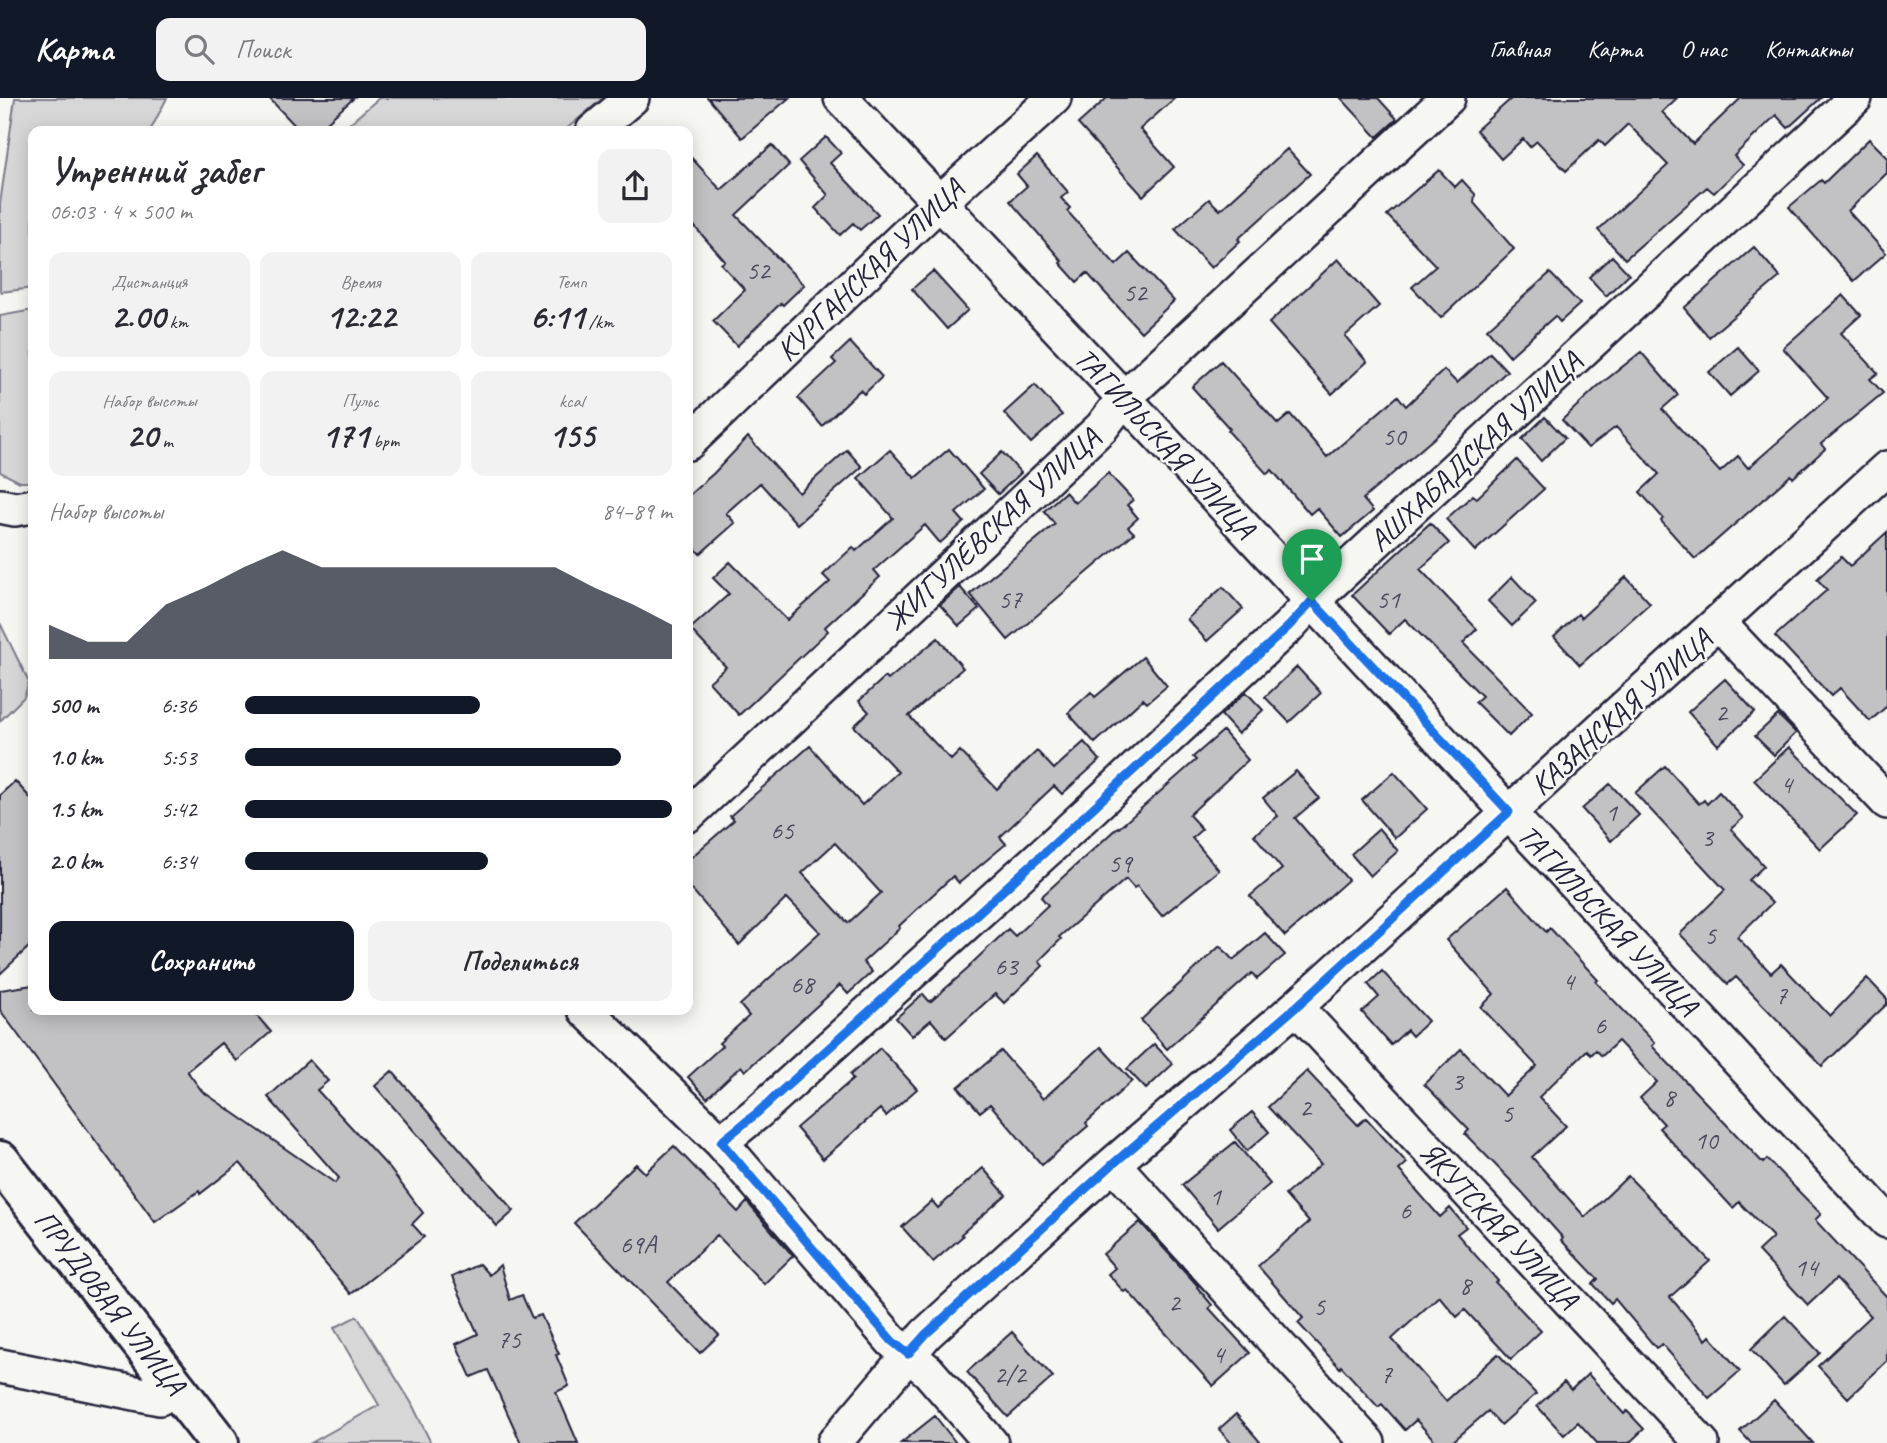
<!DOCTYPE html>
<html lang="ru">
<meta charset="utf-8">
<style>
:root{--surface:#fff;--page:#f2f2f3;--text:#2b2b33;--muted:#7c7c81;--accent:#111827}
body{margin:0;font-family:Caveat,sans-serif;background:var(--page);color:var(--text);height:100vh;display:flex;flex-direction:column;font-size:26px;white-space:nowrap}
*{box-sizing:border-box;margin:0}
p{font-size:23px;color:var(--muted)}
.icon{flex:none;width:38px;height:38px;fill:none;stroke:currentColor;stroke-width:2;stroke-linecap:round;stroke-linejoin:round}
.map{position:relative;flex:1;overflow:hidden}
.panel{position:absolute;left:28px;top:28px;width:665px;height:889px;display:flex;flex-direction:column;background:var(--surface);border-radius:14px;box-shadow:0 4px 18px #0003}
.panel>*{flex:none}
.pin{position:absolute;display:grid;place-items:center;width:60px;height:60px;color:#fff;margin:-72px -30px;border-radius:50% 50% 50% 0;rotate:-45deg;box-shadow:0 0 7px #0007}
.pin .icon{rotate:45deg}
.round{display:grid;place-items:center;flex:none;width:74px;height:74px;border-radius:14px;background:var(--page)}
.summary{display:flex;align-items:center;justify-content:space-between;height:119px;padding:0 21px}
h1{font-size:38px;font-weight:600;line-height:52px}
.metrics{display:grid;grid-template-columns:repeat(3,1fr);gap:10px;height:119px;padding:7px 21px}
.metrics div{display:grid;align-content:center;border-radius:14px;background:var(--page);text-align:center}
.metrics b{font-size:35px;font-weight:600}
.metrics small{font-size:19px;font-weight:400}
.metrics p{font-size:19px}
.chart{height:196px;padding:14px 21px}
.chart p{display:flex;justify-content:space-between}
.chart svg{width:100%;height:126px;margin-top:7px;fill:var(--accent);opacity:.7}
.action{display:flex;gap:14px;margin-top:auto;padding:14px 21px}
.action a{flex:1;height:80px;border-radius:14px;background:var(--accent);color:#fff;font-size:28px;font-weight:600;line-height:80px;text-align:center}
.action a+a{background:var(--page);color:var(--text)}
ul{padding:0 21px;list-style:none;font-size:23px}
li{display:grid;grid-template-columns:112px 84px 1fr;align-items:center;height:52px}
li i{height:18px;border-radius:9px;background:var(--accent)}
header{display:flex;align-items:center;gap:42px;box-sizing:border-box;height:98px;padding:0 35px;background:var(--accent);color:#fff}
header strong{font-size:33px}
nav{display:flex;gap:38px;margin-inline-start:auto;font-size:24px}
.search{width:490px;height:63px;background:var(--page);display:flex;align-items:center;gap:18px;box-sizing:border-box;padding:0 24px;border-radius:14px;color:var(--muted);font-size:26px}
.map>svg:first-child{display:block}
.green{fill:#d7d7d7;stroke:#7c7c89;stroke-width:2}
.building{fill:#c2c2c4;stroke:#22223b;stroke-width:2;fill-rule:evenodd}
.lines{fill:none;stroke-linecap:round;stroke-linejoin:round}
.minor-casing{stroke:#22223b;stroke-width:38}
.secondary-casing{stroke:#22223b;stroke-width:44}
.minor{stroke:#f6f6f2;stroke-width:33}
.secondary{stroke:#f6f6f2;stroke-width:38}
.route-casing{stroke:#fff;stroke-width:14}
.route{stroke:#1a73e8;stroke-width:9}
.labels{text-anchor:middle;stroke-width:5;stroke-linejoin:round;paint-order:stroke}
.number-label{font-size:26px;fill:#4a4a5d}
.street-label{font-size:30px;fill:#22223b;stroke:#f6f6f2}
</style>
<header>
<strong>Карта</strong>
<div class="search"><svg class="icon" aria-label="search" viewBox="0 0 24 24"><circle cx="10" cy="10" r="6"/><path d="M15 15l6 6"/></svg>Поиск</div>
<nav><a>Главная</a><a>Карта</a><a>О нас</a><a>Контакты</a></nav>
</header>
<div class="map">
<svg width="1887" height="1345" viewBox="0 0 1887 1345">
<rect width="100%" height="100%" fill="#f6f6f2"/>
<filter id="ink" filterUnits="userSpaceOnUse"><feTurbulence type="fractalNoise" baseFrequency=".0143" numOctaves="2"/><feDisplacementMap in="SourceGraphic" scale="14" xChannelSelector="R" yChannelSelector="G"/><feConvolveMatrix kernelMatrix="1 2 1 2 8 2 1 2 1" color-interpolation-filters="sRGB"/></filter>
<g filter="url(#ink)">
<path class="green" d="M15,0H167L150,33H33V190L0,194V106Z
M379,0H603L564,33H341Z
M33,212V384H20L0,374V218Z
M0,525L29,584L24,599L0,623Z
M357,1218L411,1304L431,1345H311L379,1307L334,1230Z"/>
<path class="building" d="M269,0H354L317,33H300Z
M708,0H789L742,40Z
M1107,0H1175L1140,31L1174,69L1143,98L1078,26Z
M1341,0H1378L1397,21L1377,39Z
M1512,0H1677L1662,14L1693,46L1741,0H1821L1788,30L1776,17L1734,58L1743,67L1714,95L1707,89L1625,161L1598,132L1668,67L1628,26L1605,48L1599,42L1566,73L1537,43L1530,49L1523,41L1501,61L1476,32Z
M826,39L841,55L830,65L878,116L860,132L853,125L840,137L815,110L828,97L799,63Z
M1869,41L1887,59V75L1848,113L1886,155L1854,183L1789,109L1821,82L1824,85Z
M772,47L789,67L736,117L804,187L783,207L781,205L737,248L713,223L745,192L721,166L725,163L688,121V56L721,92Z
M1287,51L1310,76L1238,141L1240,143L1211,170L1175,131L1209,101L1220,112Z
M1037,58L1068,94L1061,100L1070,110L1067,113L1116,167L1129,155L1174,203L1141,234L1087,175L1077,184L1060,165L1062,163L1010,103L1027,88L1017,76Z
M1439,72L1455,89L1462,82L1475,96L1474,105L1514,151L1441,220L1412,189L1436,168L1387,117Z
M1754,149L1780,179L1709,239L1684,210Z
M1612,158L1629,176L1606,198L1589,179Z
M1338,161L1379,208L1345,238L1367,264L1332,296L1269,225Z
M933,173L968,212L947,231L912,191Z
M1550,175L1580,206L1560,224L1555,218L1510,258L1487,231Z
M1843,197L1861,217L1841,235L1878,275L1870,281L1883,295L1821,346L1825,351L1793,380L1791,377L1695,461L1661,423L1663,420L1640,394L1659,376L1616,329L1588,350L1562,322L1597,289L1641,254L1678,297L1662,311L1720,374L1738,358L1748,370L1828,300L1783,250Z
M850,244L882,279L864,296L860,292L822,328L798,300L836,265L832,261Z
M1738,249L1759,273L1730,298L1709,274Z
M1490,255L1507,273L1454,323L1363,401L1373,413L1342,439L1317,410L1310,416L1272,372L1267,376L1228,333L1230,331L1192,289L1221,263L1278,326L1290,316L1327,359L1398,298L1406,308L1444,272L1457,285Z
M1035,287L1062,317L1031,345L1004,315Z
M1545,319L1565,340L1541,363L1522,341Z
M748,339L799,395L847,352L862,369L797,426L760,385L726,415L735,425L700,456L688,442V398L714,375Z
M949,351L984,391L956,415L964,424L940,445L925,427L874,472L880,479L825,529L828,533L739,617L709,584L726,569L690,531L729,496L713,480L730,464L787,522L830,484L823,477L853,449L856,453L893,420L858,380L890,352L915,380Z
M1002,354L1021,375L998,396L979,376Z
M1517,362L1544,391L1475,453L1446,421L1473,397L1477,400Z
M1108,375L1133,402L1127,407L1138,420L1128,429L1134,435L1008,542L970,496L1055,426L1044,413L1065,394L1075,405Z
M1430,425L1449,445L1420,471L1477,531L1463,545L1532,615L1509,638L1475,604L1482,598L1405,521L1389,536L1352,497Z
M1887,434V608L1870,623L1840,590L1831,598L1775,538L1827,492L1817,481L1841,459L1850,468Z
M1512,479L1536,505L1512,528L1488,503Z
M1626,479L1650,505L1580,567L1554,539L1578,516L1581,520Z
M960,489L979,511L959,528L940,507Z
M1223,489L1243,511L1207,543L1187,521Z
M938,540L963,570L909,618L951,662L960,653L997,691L1037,653L1054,671L1084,644L1100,662L1062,696L1054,688L1000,739L1006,746L959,785L953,778L899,828L900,830L863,864L872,874L848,896L840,887L745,973L741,968L707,1000L688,979L722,948L719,945L749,918L740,907L820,834L787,800L739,847L688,787V762L734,722L730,718L810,648L862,707L898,674L854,628L869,614L859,603L885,579L888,582ZM835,745L881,795L848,825L802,775Z
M1143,559L1167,588L1147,605L1143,601L1095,645L1068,615L1091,594L1095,599Z
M1297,569L1321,595L1289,624L1265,599Z
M1725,581L1755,614L1718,647L1688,614Z
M1246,594L1263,612L1238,636L1221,617Z
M1778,617L1796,635L1774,657L1755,638Z
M1223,633L1248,662L1189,717L1202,731L1192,740L1219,772L1162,818L1137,788L1134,790L1126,781L1059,839L1061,841L1039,863L1043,868L1004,905L995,896L946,940L931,922L912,938L896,920L923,896L930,904L970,869L969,868L1008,831L1015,838L1048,807L1041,799L1118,729L1119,730L1196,662L1193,659Z
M1789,649L1857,717L1820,751L1754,682Z
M1665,668L1699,706L1704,702L1707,706L1719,694L1743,720L1731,731L1764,768L1749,782L1772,805L1737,839L1771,875L1781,866L1830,918L1867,880L1887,901V906L1822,968L1736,879L1728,886L1680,836L1725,792L1635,695Z
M1296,673L1319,700L1295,720L1348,782L1285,838L1250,798L1282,771L1254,737L1278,718L1263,700Z
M1394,674L1427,711L1395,740L1362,702Z
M15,683L33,703V845L0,876V697Z
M1610,686L1639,717L1611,743L1582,711Z
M1379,731L1398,753L1370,778L1351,756Z
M1507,789L1546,834L1550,830L1598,882L1596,884L1655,945L1652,948L1763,1065L1767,1061L1821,1116L1815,1122L1887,1199V1263L1848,1300L1818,1268L1871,1218L1836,1181L1808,1207L1758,1153L1773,1139L1739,1104L1733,1110L1659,1030L1664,1026L1640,1000L1657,984L1618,943L1602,958L1596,952L1591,957L1587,952L1539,999L1566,1028L1532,1059L1585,1119L1628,1078L1710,1163L1670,1199L1706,1242L1710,1238L1740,1273L1709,1300L1662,1246L1656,1250L1615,1201L1611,1205L1593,1186L1598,1181L1561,1142L1563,1140L1521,1093L1465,1036L1469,1032L1424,986L1461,951L1505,998L1537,968L1481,909L1494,896L1446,842Z
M1265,835L1285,857L1257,881L1252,875L1167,951L1141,922L1220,848L1233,862Z
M1382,873L1428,923L1412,938L1407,932L1391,947L1362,914L1379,899L1368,886Z
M33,887V912H252L271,934L237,963L221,945L187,973L202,993L335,1085L339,1080L268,999L309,962L328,983L317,992L390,1071L423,1115L412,1126L424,1139L351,1196L240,1065L200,1096L199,1093L155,1124L0,912V892Z
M1154,946L1173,966L1146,991L1127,971Z
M1101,949L1132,983L1086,1025L1088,1028L1042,1067L990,1006L980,1014L958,989L1001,953L1043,1001Z
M880,950L917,991L886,1018L880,1011L823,1061L796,1030L853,981L850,977Z
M392,973L514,1113L497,1128L375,988Z
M1307,973L1358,1027L1366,1020L1407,1065L1399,1072L1440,1119L1450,1110L1466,1129L1457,1136L1498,1183L1496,1185L1541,1233L1511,1261L1465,1212L1457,1219L1439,1198L1392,1241L1446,1303L1498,1256L1536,1296L1501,1327L1488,1313L1451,1345H1437L1416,1322L1405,1332L1382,1306L1378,1309L1341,1268L1340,1270L1298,1225L1303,1220L1258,1168L1309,1124L1285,1097L1321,1066L1268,1009Z
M1252,1014L1269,1034L1247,1053L1230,1032Z
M1235,1044L1270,1086L1218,1130L1182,1087Z
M674,1048L738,1114L747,1104L793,1158L764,1186L717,1137L668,1184L719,1237L700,1255L574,1125L636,1066L645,1075Z
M983,1070L1006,1097L961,1136L963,1138L933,1164L902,1129L932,1103L938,1110Z
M1140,1124L1198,1188L1197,1189L1212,1207L1209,1210L1250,1255L1213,1288L1127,1192L1124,1194L1108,1176L1115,1170L1103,1156Z
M479,1166L489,1177L500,1167L510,1202L522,1197L532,1220L541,1217L559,1256L556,1257L569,1288L556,1294L578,1345H521L488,1272L471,1279L456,1246L478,1236L452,1179Z
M1785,1218L1820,1255L1784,1287L1751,1251Z
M1012,1234L1053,1279L1008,1319L967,1274Z
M1588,1276L1624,1316L1627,1313L1644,1331L1629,1345H1597L1578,1324L1564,1337L1537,1308L1564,1284L1571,1292Z
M1774,1302L1813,1345H1751L1740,1333Z
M1236,1316L1261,1345H1231L1219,1331Z
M935,1318L956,1345H901Z"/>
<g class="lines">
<g class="minor-casing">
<path id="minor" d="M841,0L1124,300L1887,1123
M593,33L632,0
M688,345L939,105L1054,0
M0,408L15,411L33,408
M1719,525L1887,704
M688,717L1102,329L1124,300L1448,0
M1296,909L1702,1345
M585,912L721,1044L892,1243L928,1273L991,1345
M721,1044L757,1015L1054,746L1289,528L1312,503L1855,0
M1113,1066L1368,1345
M0,1268L160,1300L176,1290
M834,1345L926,1236L1113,1066L1296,909L1887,370"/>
</g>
<g class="secondary-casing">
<path id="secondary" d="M0,1063L219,1345"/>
</g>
<use href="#minor" class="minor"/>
<use href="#secondary" class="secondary"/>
</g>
</g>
<g class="lines" filter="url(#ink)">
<g class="route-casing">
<path id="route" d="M1312,503L1509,714L1296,909L1113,1066L926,1236L908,1256L892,1243L721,1044L757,1015L1054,746L1289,528Z"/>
</g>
<use href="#route" class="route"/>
</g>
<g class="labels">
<g class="number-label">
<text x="758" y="181">52</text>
<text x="1135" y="203">52</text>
<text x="1394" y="347">50</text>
<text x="1010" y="510">57</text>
<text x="1388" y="510">51</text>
<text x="1721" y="623">2</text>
<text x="1786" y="695">4</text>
<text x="1611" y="723">1</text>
<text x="782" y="741">65</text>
<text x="1707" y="748">3</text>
<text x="1120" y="774">59</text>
<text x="1710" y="846">5</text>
<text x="1006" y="877">63</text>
<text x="1568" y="892">4</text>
<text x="802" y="895">68</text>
<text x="1781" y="906">7</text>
<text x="1600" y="936">6</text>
<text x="1457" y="992">3</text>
<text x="1669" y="1008">8</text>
<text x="1305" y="1018">2</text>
<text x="1507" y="1024">5</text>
<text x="1706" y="1051">10</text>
<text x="1215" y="1107">1</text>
<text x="1405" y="1121">6</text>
<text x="638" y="1155">69А</text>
<text x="1806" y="1178">14</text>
<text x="1465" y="1196">8</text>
<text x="1174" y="1213">2</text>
<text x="1319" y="1217">5</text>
<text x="509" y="1250">75</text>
<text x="1218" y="1265">4</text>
<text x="1010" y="1285">2/2</text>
<text x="1386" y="1285">7</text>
</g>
<g class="street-label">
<text transform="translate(870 172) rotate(-44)" y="10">КУРГАНСКАЯ УЛИЦА</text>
<text transform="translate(1165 345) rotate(47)" y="10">ТАГИЛЬСКАЯ УЛИЦА</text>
<text transform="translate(1475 353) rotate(-43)" y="10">АШХАБАДСКАЯ УЛИЦА</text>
<text transform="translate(992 431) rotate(-43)" y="10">ЖИГУЛЁВСКАЯ УЛИЦА</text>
<text transform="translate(1621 614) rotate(-42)" y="10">КАЗАНСКАЯ УЛИЦА</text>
<text transform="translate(1608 822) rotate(47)" y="10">ТАГИЛЬСКАЯ УЛИЦА</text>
<text transform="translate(1499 1127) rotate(47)" y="10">ЯКУТСКАЯ УЛИЦА</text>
<text transform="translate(110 1204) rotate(52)" y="10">ПРУДОВАЯ УЛИЦА</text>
</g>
</g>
</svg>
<div class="pin" style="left:1312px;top:503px;background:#1e9e55"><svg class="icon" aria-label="arrive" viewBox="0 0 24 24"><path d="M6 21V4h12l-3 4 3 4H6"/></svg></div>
<section class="panel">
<div class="summary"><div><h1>Утренний забег</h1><p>06:03 · 4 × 500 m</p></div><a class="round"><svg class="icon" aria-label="share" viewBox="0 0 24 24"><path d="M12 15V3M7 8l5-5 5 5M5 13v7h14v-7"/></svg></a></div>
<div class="metrics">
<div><p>Дистанция</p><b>2.00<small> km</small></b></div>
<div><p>Время</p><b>12:22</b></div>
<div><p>Темп</p><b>6:11<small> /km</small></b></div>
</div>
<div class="metrics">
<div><p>Набор высоты</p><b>20<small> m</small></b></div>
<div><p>Пульс</p><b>171<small> bpm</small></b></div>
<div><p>kcal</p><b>155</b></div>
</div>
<div class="chart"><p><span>Набор высоты</span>84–89 m</p>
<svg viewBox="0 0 160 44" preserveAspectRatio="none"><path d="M0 44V32L10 38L20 38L30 25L40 19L50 12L60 6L70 12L80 12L90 12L100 12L110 12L120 12L130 12L140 19L150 25L160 32V44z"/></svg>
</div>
<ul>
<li><b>500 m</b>6:36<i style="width:55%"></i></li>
<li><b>1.0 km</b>5:53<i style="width:88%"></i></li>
<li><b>1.5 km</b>5:42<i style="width:100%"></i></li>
<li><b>2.0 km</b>6:34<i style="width:57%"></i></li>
</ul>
<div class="action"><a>Сохранить</a><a>Поделиться</a></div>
</section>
</div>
